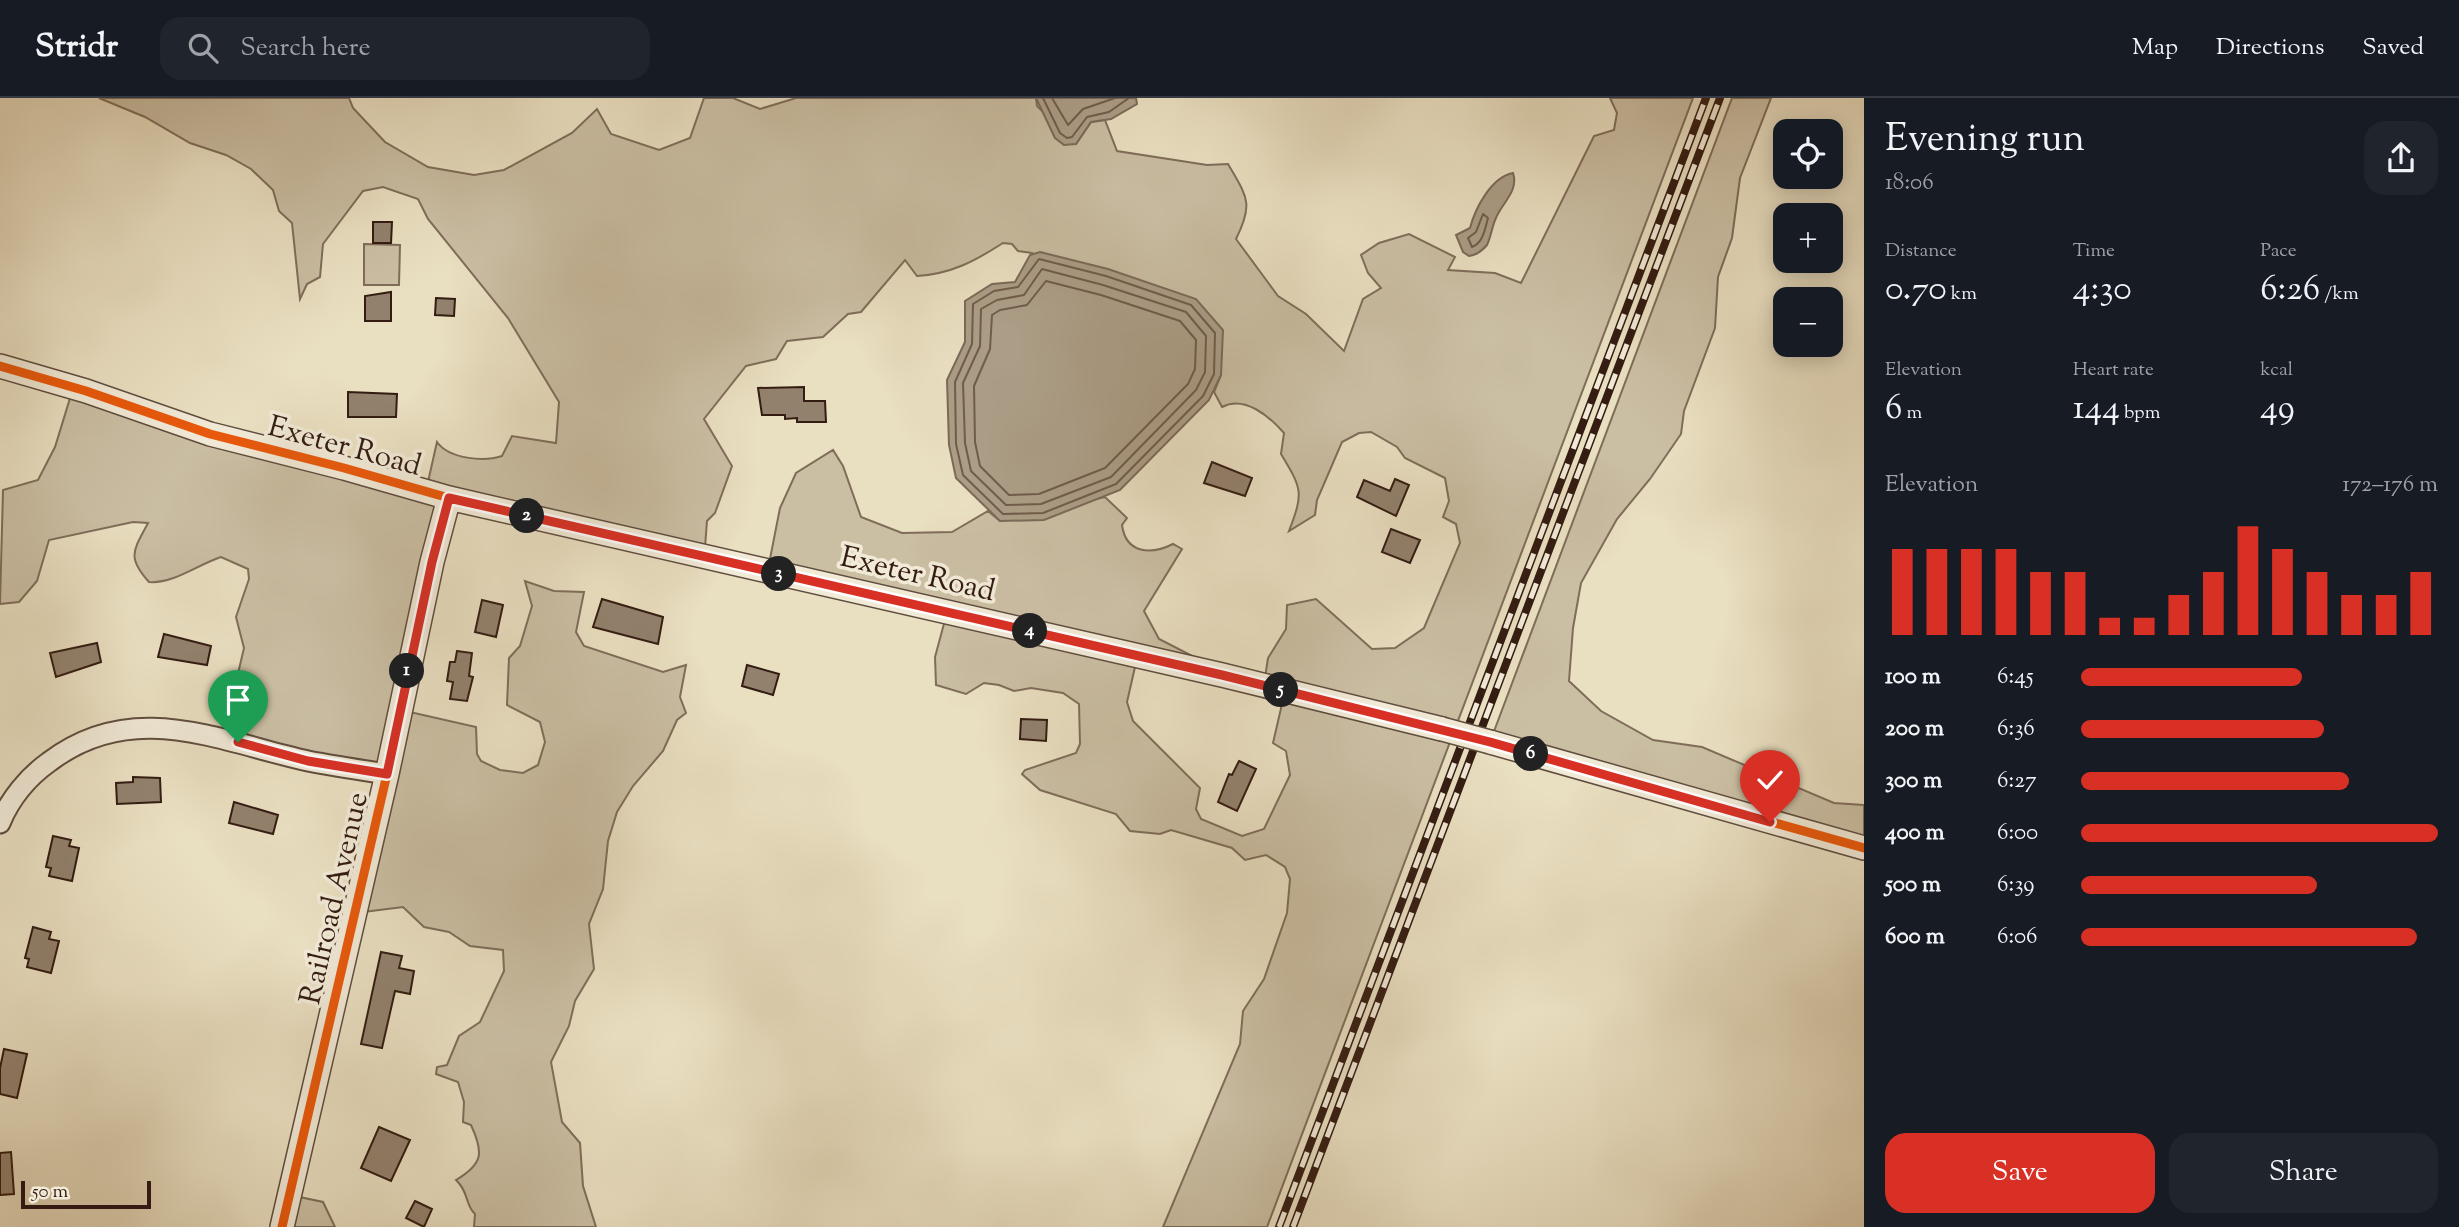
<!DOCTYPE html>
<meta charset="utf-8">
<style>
:root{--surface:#171b24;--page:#20242c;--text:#f1f3f6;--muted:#9ea1a6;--line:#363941;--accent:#d93025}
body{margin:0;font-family:"Sorts Mill Goudy",serif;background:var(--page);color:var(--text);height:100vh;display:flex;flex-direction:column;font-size:26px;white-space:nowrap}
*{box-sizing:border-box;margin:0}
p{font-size:23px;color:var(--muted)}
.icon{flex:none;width:38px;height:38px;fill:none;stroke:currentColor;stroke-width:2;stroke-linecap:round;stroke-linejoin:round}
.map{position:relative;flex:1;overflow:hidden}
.details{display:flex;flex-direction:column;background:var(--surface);width:595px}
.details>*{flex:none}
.buttons{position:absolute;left:1773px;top:21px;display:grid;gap:14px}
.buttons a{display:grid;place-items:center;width:70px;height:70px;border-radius:14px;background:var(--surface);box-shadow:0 4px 18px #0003;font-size:35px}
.scale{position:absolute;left:21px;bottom:18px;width:130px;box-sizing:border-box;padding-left:7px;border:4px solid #341c12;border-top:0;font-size:19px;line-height:24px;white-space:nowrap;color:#341c12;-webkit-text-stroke:5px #f1ead7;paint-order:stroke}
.pin{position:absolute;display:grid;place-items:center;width:60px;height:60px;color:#fff;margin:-72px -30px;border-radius:50% 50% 50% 0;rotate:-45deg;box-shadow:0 0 7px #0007}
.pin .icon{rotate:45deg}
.km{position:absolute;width:35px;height:35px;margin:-18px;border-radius:50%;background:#222;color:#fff;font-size:19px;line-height:35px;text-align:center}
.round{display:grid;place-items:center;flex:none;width:74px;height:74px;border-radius:21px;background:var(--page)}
.head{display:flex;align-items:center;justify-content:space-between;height:119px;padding:0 21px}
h1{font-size:38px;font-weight:600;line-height:52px}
.figures{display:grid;grid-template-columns:repeat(3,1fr);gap:10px;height:119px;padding:7px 21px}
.figures div{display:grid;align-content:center}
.figures b{font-size:35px;font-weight:600}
.figures small{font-size:19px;font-weight:400}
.figures p{font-size:19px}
.chart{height:196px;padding:14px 21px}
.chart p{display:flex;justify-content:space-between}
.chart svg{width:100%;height:126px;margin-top:7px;stroke:var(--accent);stroke-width:6}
.primary-button{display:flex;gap:14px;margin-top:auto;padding:14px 21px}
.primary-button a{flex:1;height:80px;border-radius:21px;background:var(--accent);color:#fff;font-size:28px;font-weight:600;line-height:80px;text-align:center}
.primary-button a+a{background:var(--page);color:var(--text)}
ul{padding:0 21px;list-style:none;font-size:23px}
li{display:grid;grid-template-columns:112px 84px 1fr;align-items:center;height:52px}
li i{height:18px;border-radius:9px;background:var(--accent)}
header{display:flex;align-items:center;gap:42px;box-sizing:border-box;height:98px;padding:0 35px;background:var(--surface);border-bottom:2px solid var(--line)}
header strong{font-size:33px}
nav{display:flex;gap:38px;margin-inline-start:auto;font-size:24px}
.search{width:490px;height:63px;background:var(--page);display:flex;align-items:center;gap:18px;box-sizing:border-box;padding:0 24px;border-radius:21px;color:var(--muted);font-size:26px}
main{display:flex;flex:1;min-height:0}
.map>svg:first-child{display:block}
.green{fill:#cabea3;stroke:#7f6d5a;stroke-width:2}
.water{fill:#ab9d86;stroke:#7b6958;stroke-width:2}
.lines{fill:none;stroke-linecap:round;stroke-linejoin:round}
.shore{stroke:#705c4c;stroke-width:2}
.building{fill:#92816d;stroke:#341c12;stroke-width:2}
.minor-casing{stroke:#614d3e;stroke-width:23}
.tertiary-casing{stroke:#614d3e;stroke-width:26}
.minor{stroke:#f1ead7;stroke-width:19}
.tertiary{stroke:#f1ead7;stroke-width:23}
.rail-casing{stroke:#341c12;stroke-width:8}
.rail{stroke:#f1ead7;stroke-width:5;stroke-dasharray:16;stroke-linecap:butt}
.tertiary-bridge-casing{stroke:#614d3e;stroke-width:26;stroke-linecap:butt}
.tertiary-bridge{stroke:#f1ead7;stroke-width:23}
.cycleway-casing{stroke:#f1ead7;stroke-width:13}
.cycleway{stroke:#e8590c;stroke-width:9}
.route-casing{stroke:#fff;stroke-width:14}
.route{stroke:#d93025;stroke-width:9}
.labels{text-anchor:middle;stroke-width:7;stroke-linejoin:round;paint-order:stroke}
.street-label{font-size:30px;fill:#341c12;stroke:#f1ead7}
</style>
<header>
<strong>Stridr</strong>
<div class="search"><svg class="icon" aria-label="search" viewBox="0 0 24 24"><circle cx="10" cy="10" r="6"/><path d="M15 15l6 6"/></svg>Search here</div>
<nav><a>Map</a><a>Directions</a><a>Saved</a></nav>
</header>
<main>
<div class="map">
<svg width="1864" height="1129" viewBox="0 0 1864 1129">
<rect width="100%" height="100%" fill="#e9dfc1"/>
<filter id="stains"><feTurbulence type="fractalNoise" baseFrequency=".00286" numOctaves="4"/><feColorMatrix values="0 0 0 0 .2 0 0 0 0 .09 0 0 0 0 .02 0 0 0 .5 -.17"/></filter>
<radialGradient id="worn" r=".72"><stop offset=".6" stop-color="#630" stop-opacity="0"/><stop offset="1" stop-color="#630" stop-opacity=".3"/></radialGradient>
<path class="green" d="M99,0H349L353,10L385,44L428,69L474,77L504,72L572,35L597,11L611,36L659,52L690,40L704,0H733L760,11L796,0H1036L1037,8L1076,46L1091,24L1105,22L1117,53L1207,67L1228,66C1247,99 1254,105 1236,141L1278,198L1306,216L1344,253L1363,201L1381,190L1368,175L1361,157L1379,145L1409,136L1455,159L1448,172L1495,175L1521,185L1594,38L1614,32L1617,15L1610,0H1693L1267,1129H1163L1240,946L1243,913L1264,881L1287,815L1290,781L1285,769L1266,757L1245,762L1232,750L1171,732L1160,736L1130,733L1116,716L1040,692L1022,676L1025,672L1076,655L1080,646L1079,606L1063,595L1031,590L1014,593L999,587L984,585L966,596L936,587L935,559L945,522L767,476L780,410L796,375L833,352L843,368L861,419L902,435L952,434L988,413L1000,423L1105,399L1127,420L1122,427C1126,456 1151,457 1173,446L1182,451L1144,513L1159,541L1206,565L1135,569L1127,604L1133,623L1200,690L1196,711L1201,721L1242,738L1264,731L1290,677L1286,653L1273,645L1282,606L1262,599L1268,560L1286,531L1287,507L1316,501L1372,551L1395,550L1424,530L1460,445L1456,426L1443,419L1449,403L1445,380L1405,360L1397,349L1371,334L1359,335L1342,344L1317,402L1315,417L1289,433C1304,394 1302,391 1281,356L1284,335C1270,319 1245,297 1222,309L1214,294L1221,277L1032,155L1018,153L1012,146L1003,145C975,163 951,176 917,178L905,162L861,214L848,216L823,239L787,243L776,261L746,268L704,321L732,368L715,415L707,423L704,463L456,406L401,612L476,629L477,656L481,663L500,672L523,675L538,667L545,644L540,624L507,607L509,560L520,548L532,508L525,483L554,493L584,494L576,534L584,548L663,574L686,567L680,599L686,615L677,622L663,653L633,688L617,714L608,743L603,791L589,826L594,871L575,903L569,928L551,964L562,1024L580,1045L583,1088L596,1129H474L475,1116C465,1107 469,1094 456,1082C483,1066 484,1055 471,1027L463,1024L464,1004L458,984L436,976L437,969L447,967L459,938L480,924L504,873L503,852L470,848L449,834L424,829L403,809L355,815L383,681L240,643L232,601L244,550L236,519L249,481L248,471L221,459C197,467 173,486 149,484C126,459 134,452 148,425L133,424L49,442L37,483L19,504L0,506L3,392L38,382L55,349L71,297L425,397L437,344C449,361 484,364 502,358L512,338L556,345L559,304L508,220L428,121L418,101L383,89L363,93L323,146L320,179L307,186L300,201L292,125L279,113L273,92L251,71L226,57L190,45L145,19Z
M1732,0H1771L1740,80L1732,140L1718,179L1715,230L1684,313L1681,336L1650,381L1617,421L1581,485L1573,530L1569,583L1601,613L1653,642L1702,649L1834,705L1864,707V757L1487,652Z
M364,146L400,147L399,187H364Z
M290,1097L323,1104L335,1129H280Z"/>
<path class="water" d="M1036,0H1136L1137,6L1111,21L1091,24L1076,46L1064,47L1055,40Z
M1513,75C1519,93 1502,105 1496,120C1492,128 1491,139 1487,147C1482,153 1477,157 1469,158L1463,154L1456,137L1470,130C1475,111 1491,79 1513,75Z
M1040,154L1108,171L1196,201L1223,232L1221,277L1209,302L1120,392L1044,422L1000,423L956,380L949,347L947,282L965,244V203L992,186L1015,184L1030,157Z"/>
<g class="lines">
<path class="shore" d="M1043,0L1060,35L1067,40L1072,39L1087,19L1109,14L1129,0
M1052,0L1068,27L1083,11L1115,0
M1483,116L1488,120C1485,131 1483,145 1472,149L1468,140L1476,134Z
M1039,161L1106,178L1191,207L1215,235L1214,276L1203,298L1116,386L1043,415L1003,416L963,377L956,346L955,284L972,246L973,206L994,193L1018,189Z
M1042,171L1103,187L1186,214L1206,238L1205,274L1196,292L1111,379L1041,406L1006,407L971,373L965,345L963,285L980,248L981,211L997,202L1024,197Z
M1046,183L1101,197L1180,223L1196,242L1195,271L1188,286L1105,370L1039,396L1009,397L980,368L975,344L974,288L990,251L992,217L1000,212L1027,207Z"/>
</g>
<path class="building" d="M373,124H392L391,145H373Z
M391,194V223H365V198Z
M436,200L455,201L454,218L435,217Z
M804,289V303H825L826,324H797V320L785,321V317H762L758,290Z
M348,294L397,296L396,319H348Z
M1212,364L1252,380L1245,398L1204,385Z
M1395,381L1409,387L1396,418L1357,399L1364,382L1390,393Z
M1391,431L1420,442L1410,465L1382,454Z
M602,501L663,519L658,546L593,529Z
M482,502L503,507L496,539L475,534Z
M164,536L211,548L207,567L158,559Z
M97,545L101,564L56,579L50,555Z
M457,553L472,555L469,578L473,579L467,603L450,601L453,584L447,583L450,564H455Z
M747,567L779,576L773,597L742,588Z
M1021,621L1047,622L1046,643L1020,641Z
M1239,663L1256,671L1237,713L1218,704L1229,676L1232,677Z
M133,679L160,680L161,704L117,706L116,685L133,684Z
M234,704L278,717L273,736L229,725Z
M53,738L71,742L69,748L79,750L72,783L49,778L51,770L46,769Z
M33,829L51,834L49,841L59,843L51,875L27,869L29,861L25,860Z
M381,854L402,858L399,870L414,873L410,896L395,893L382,950L361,946Z
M4,951L27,956L17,1000L0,996V970Z
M379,1029L410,1042L391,1083L361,1070Z
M11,1054L14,1096L0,1097V1055Z
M415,1103L432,1111L424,1129L406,1120Z"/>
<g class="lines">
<g class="minor-casing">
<path id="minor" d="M0,725C10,701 28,679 49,664C133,600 218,643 308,663C334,668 361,672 387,676"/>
</g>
<g class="tertiary-casing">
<path id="tertiary" d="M0,268L86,293L210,336L344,370L449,400L1222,577L1442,631
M1490,644L1864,750
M282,1129L387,676L432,464L449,400"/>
</g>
<use href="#minor" class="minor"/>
<use href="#tertiary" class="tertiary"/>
<g class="rail-casing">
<path id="rail" d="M1279,1129L1706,0
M1293,1129L1720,0"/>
</g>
<use href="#rail" class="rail"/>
<g class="tertiary-bridge-casing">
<path id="tertiary-bridge" d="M1442,631L1490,644"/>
</g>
<use href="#tertiary-bridge" class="tertiary-bridge"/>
<g class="cycleway-casing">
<path id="cycleway" d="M0,268L86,293L210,336L344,370L449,400L1222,577L1442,631L1864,750
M282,1129L387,676L432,464L449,400"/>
</g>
<use href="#cycleway" class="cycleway"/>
</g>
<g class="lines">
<g class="route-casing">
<path id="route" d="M238,644L308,663L387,676L432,464L449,400L1222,577L1490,644L1770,724"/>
</g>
<use href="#route" class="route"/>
</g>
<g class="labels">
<g class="street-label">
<text transform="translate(345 347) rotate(15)" y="10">Exeter Road</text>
<text transform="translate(918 475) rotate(13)" y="10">Exeter Road</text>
<text transform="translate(333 800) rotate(-77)" y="10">Railroad Avenue</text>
</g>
</g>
<rect width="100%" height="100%" filter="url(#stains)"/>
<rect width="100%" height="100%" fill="url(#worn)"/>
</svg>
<div class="buttons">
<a><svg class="icon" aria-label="locate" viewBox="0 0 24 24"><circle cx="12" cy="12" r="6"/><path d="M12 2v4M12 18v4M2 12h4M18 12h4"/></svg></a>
<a>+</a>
<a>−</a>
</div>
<div class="scale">50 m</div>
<div class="pin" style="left:238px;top:644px;background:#1e9e55"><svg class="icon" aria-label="arrive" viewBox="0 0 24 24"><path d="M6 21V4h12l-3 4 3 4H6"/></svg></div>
<div class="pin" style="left:1770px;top:724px;background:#d93025"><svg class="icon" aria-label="check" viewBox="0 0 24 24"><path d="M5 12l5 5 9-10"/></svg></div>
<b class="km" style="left:407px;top:573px">1</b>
<b class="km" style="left:527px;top:418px">2</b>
<b class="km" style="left:779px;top:476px">3</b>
<b class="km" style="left:1030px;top:533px">4</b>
<b class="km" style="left:1281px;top:592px">5</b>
<b class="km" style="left:1531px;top:656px">6</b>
</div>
<section class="details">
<div class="head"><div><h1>Evening run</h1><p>18:06</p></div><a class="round"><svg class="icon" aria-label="share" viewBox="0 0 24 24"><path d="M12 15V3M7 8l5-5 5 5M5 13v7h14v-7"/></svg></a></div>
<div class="figures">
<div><p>Distance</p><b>0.70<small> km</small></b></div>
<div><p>Time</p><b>4:30</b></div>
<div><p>Pace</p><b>6:26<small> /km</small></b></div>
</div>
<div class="figures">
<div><p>Elevation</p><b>6<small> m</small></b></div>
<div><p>Heart rate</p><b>144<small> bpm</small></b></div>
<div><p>kcal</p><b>49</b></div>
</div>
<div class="chart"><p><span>Elevation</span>172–176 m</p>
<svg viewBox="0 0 160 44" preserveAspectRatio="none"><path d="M5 44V14M15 44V14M25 44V14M35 44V14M45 44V22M55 44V22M65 44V38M75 44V38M85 44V30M95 44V22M105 44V6M115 44V14M125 44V22M135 44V30M145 44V30M155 44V22"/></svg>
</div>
<ul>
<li><b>100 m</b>6:45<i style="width:62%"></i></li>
<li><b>200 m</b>6:36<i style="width:68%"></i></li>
<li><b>300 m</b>6:27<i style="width:75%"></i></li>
<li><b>400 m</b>6:00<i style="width:100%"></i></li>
<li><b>500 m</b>6:39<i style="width:66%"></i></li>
<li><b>600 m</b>6:06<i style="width:94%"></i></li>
</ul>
<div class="primary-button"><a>Save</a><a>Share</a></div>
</section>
</main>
